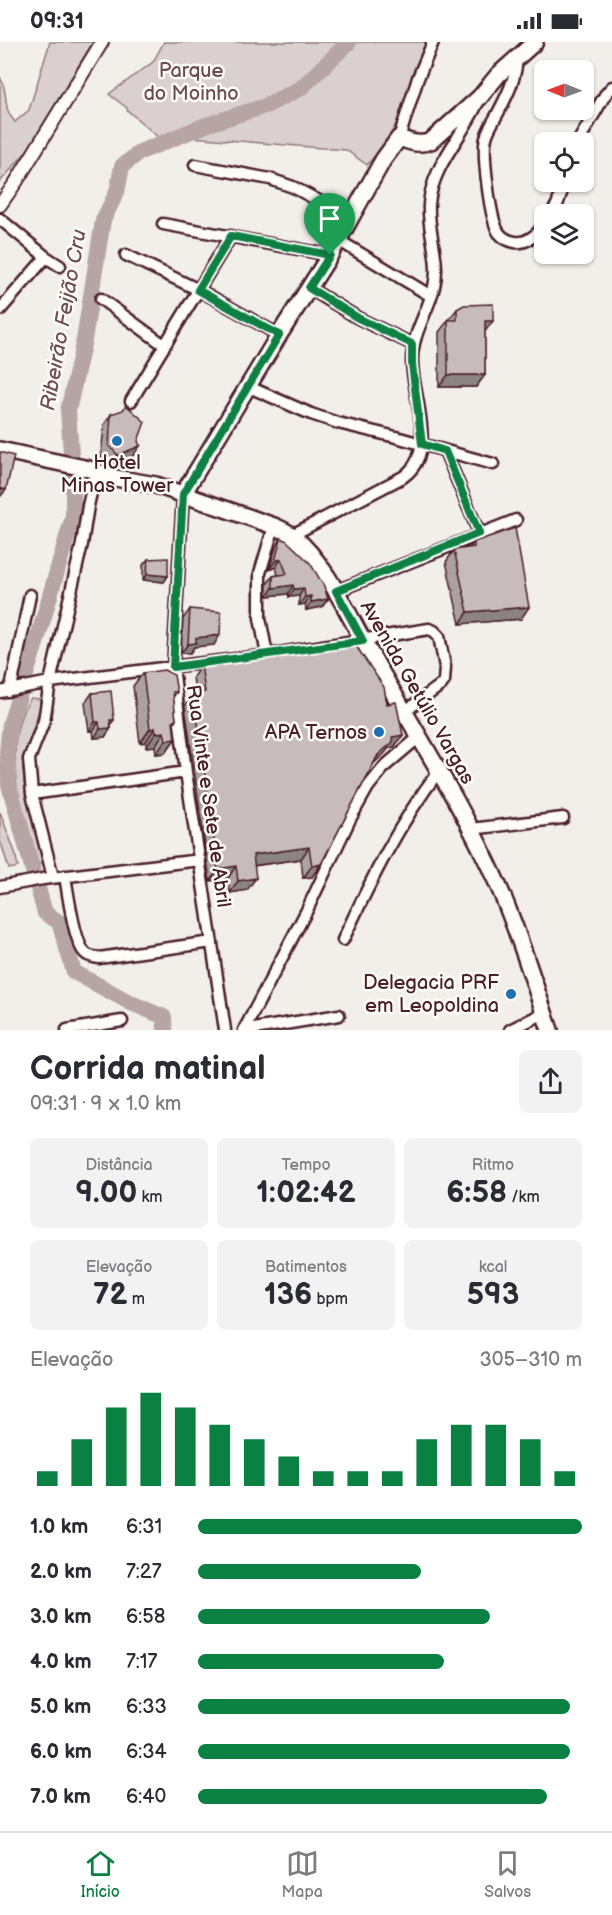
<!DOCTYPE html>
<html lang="pt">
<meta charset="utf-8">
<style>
:root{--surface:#fff;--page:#f2f2f3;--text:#2b2b33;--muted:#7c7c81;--line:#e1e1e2;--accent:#0b8043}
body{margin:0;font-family:"Balsamiq Sans",sans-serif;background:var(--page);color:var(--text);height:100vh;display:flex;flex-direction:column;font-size:22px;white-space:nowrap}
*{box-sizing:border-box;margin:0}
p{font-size:20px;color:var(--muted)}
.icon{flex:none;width:33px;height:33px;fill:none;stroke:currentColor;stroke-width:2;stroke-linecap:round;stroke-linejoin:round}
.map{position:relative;height:988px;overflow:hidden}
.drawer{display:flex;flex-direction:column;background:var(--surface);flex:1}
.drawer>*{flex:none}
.needle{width:39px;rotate:271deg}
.controls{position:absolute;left:534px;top:18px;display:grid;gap:12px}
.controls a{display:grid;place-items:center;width:60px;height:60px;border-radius:9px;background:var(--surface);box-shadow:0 2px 4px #0004;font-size:30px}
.pin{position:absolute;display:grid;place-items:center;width:51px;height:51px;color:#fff;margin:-62px -26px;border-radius:50% 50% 50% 0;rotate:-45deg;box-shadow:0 0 6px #0007}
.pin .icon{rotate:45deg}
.round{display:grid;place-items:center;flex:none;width:63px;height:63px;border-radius:9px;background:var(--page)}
.headline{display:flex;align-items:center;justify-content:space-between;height:102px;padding:0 30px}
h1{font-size:33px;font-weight:600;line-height:45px}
.stats{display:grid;grid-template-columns:repeat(3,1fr);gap:9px;height:102px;padding:6px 30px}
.stats div{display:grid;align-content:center;border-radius:9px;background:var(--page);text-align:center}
.stats b{font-size:30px;font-weight:600}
.stats small{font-size:16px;font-weight:400}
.stats p{font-size:16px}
.chart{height:168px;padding:12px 30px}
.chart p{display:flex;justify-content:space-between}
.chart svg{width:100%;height:108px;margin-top:6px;stroke:var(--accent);stroke-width:6}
ul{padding:0 30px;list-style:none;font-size:20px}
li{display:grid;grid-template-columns:96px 72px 1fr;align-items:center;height:45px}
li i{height:15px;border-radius:8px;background:var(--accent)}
.status{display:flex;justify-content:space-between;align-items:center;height:42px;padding:0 30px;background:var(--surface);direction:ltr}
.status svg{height:16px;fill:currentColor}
.tabs{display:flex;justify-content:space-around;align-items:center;height:84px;border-top:2px solid var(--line);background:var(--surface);font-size:16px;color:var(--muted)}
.tabs a{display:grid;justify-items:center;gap:3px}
.tabs .on{color:var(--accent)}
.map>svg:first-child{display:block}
.green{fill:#d9d0cf;stroke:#92787d;stroke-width:1.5}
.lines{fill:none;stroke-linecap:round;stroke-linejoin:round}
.river{stroke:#b7a5a6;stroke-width:16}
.minor-casing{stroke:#4a1f2b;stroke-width:15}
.tertiary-casing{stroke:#4a1f2b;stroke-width:16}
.secondary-casing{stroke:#4a1f2b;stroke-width:20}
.minor{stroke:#fdfcf7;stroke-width:10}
.tertiary{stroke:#fdfcf7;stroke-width:12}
.secondary{stroke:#fdfcf7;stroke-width:15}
.wall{fill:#aca1a1;stroke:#4a1f2b;stroke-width:1.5}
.shaded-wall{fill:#8c8383;stroke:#4a1f2b;stroke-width:1.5}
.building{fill:#c8bbbb;stroke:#4a1f2b;stroke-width:1.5}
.route-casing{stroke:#fff;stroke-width:12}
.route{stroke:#0b8043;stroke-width:8}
.poi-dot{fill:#1f6fb2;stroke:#fdfcf7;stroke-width:2}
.labels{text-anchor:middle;stroke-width:5;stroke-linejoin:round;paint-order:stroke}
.park-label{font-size:20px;fill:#6e4b54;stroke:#fdfcf7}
.poi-label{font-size:20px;fill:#4a1f2b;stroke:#fdfcf7;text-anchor:end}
.street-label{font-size:20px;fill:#4a1f2b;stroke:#fdfcf7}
.water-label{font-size:21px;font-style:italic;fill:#704e56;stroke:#fdfcf7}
</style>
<div class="status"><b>09:31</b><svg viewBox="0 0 49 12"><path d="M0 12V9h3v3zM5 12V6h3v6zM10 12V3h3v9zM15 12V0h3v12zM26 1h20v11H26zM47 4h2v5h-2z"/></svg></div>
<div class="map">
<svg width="612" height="988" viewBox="0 0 612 988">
<rect width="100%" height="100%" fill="#f2efeb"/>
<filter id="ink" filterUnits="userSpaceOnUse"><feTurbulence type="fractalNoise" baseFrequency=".0167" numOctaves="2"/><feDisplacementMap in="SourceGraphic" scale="12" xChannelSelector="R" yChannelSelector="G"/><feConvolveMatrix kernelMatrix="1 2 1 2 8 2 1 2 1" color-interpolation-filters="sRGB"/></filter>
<g filter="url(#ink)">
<path class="green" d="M50,0H93L27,109L0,140V35C10,53 1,65 15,80L29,68Z
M164,0H429L405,63L388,98L367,123L346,108L167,93L158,95L127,68V66L109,52L153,20Z
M31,656L40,657V665L23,720L24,740L43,819L37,825L34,823C21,775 0,696 31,656Z
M0,770L15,810L18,825L9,827L0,798Z"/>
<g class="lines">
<path class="river" d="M165,988L164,975L131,961L74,930L59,880L45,871L9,743L7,709L10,682L38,595L73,474V440L68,369L84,298L103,178L117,150L122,124L140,110L206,83L265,64L301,46L349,0"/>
<g class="minor-casing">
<path id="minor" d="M517,15C516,36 508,52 498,71C494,79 488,87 486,96C482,111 490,178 499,191C503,196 509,199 515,200C527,202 538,192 544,182
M399,96L418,36L433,0
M578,100L605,53L612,45
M195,123L270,137L293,145L349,175
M551,172L557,163L565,140
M0,177L46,215L60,224
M163,182L330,213
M338,198L431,254
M126,213L199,248L279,293
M309,246L358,276L412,302
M101,257L164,303
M0,268L46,215
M249,345L311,372L338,381L396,395L493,422
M131,359L231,194
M445,409L479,491
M183,452L173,625L186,730L225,988
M292,493L403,435C439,410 412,355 412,318C412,292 428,270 434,245C441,218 427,189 429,162C432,124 463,94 478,60
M336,549L516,478
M267,613L260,576V531L274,484
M8,649L12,641L30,553
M0,650L50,640L267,613L429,587L434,589L439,594L445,625L444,639L441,643L404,670
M32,752L186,730
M471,787L563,776
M65,834C68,851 74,900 85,911C89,915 94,915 99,916L212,900
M53,835L32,752L29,717L44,679L50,640L82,502L88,464L96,429
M0,845L43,837L200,818
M343,898C371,838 398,783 438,730
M67,988L122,979
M244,988L307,868L350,777L368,745L385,724L419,695
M248,988L339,973
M510,988L544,971"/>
</g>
<g class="tertiary-casing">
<path id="tertiary" d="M0,163L16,140L102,0"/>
</g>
<g class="secondary-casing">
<path id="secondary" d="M0,408L89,427L115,436L156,443L274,484C281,487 288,490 294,495C328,523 350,578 373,616C416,691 463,764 498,843C519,890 533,939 550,988
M183,452L279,293L330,213L383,118L399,96C410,100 420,104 431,99L480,55L498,33L535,0"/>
</g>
<use href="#minor" class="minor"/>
<use href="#tertiary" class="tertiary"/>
<use href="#secondary" class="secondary"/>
</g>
<path class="wall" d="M457,267L485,290V333L476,345H439V290Z
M111,372L132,415L110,424L101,415L104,383Z
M281,496L328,557L322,565L306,568L305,562L299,563V554L289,555L288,552L267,554V542L273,534L278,533L276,525L269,528L276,505Z
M474,500L521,577L460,582L446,520L454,508L470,505Z
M148,517L168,534L164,540L143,538V523Z
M190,567L214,603L194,605L190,611H181L183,577Z
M201,623L387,662L403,693L394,705L389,706L384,712L374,721L321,822L312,835L303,836L301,817L254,824L247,848L230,851L228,836L210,839L185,664L194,652L195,651L193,635Z
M143,631L177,650L173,655L176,678L173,682L175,697L165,711L156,712L155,704L146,705V700L140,701L133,644Z
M92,651L111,682V686L105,695L94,696L93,689H89L85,661Z"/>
<path class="shaded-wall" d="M485,279H493L484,291Z
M448,333H485L476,345H439Z
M140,404L132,415L110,424L118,413Z
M0,446L6,448L0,455Z
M281,517L276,525L269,528L275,519Z
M147,532L168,534L164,540L143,538Z
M293,543L288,552L267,554L273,546Z
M304,546L299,554L289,555L294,547Z
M311,554L305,562L299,563L305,555Z
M328,557L322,565L306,568L311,560Z
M529,565L521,577L460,582L468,570Z
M220,593L214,603L194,605L190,611H181L188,602L196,596Z
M110,678H114L108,686H111L105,695L94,696L100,687Z
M95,680H99L93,689H89Z
M155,686L146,700L140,701L150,687Z
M164,690L155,704L146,705L156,691Z
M403,693L394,705L389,706L384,712L370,725L392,695Z
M175,697L165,711L156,712L166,698Z
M309,805L301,817L244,825L253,813Z
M321,822L312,835L303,836L312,824Z
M236,824L228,836L210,839L218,827Z
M256,836L247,848L230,851L238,839Z"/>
<path class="building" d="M493,262V279H485V333H448V278H457V267L464,263Z
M126,363L145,380L138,399L140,404L118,413L109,404L111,372L123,368Z
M0,410L14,414L6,448L0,446Z
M515,486L529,565L468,570L454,508L474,505V500Z
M281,496L287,499L310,521L324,544L328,557L311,560V554L305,555L304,546L294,547L293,543L273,546V534L287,532L281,517L275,519Z
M168,516V534L147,532L148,517Z
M190,567L221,570L220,593L196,596V601L188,602Z
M340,603L356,604L384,645L387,662L396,660L403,693L392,695L393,700L378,713L321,822L312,824L309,805L253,813L256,836L238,839L236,824L218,827L194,652L205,650L201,623Z
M164,628L174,633L177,650H173L176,678L173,679L175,697L166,698L164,690L156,691L155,686L150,687L143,631Z
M111,649L114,678H110L111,686L100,687L99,680H95L92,651Z"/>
</g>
<g class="lines" filter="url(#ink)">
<g class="route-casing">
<path id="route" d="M231,194L330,213L309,246L358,276L412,302V322L422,402L445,409L479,491L336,549L363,599L173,625L183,452L279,293L198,248Z"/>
</g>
<use href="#route" class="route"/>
</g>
<g class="poi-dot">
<circle cx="117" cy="399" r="6"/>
<circle cx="379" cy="690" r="6"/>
<circle cx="511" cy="952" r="6"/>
</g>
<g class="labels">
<g class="park-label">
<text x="191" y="35">Parque<tspan x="191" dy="23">do Moinho</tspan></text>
</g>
<g class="poi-label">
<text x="117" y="427" text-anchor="middle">Hotel<tspan x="117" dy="23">Minas Tower</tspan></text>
<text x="367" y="697">APA Ternos</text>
<text x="499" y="947">Delegacia PRF<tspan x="499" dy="23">em Leopoldina</tspan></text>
</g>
<g class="street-label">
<text transform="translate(418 650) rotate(60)" y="7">Avenida Getúlio Vargas</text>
<text transform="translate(209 754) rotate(82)" y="7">Rua Vinte e Sete de Abril</text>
</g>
<g class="water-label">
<text transform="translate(63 278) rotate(-80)" y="7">Ribeirão Feijão Cru</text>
</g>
</g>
</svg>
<div class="controls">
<a><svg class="needle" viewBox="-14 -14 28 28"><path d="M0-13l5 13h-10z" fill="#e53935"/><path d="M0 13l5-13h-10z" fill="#7c7c81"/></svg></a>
<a><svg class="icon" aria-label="locate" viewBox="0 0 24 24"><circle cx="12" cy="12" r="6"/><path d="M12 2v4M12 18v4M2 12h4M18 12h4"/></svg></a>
<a><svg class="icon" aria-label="layers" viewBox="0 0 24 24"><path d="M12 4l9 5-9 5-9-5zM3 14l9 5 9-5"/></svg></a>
</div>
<div class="pin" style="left:330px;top:213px;background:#1e9e55"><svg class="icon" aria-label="arrive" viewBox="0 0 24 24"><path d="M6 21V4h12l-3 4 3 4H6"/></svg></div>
</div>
<section class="drawer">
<div class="headline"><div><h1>Corrida matinal</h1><p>09:31 · 9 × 1.0 km</p></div><a class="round"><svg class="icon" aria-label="share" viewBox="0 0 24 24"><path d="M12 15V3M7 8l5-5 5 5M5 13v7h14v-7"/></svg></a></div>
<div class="stats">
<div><p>Distância</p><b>9.00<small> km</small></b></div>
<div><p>Tempo</p><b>1:02:42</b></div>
<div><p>Ritmo</p><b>6:58<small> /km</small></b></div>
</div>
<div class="stats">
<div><p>Elevação</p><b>72<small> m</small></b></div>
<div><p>Batimentos</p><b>136<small> bpm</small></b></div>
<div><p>kcal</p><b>593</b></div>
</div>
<div class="chart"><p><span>Elevação</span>305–310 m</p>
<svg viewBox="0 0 160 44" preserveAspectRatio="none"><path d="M5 44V38M15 44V25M25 44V12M35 44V6M45 44V12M55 44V19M65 44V25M75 44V32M85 44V38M95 44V38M105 44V38M115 44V25M125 44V19M135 44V19M145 44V25M155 44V38"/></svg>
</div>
<ul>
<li><b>1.0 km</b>6:31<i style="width:100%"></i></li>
<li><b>2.0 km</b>7:27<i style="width:58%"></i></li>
<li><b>3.0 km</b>6:58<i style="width:76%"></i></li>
<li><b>4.0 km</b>7:17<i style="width:64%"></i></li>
<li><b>5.0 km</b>6:33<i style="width:97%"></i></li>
<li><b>6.0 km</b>6:34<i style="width:97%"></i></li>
<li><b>7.0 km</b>6:40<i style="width:91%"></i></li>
</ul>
</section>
<nav class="tabs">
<a class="on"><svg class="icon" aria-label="home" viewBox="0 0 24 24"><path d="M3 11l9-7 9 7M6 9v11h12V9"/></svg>Início</a>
<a><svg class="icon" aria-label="map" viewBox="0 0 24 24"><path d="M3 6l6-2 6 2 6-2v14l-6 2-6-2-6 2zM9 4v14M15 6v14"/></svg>Mapa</a>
<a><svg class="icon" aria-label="saved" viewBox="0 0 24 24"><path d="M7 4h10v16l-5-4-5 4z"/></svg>Salvos</a>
</nav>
